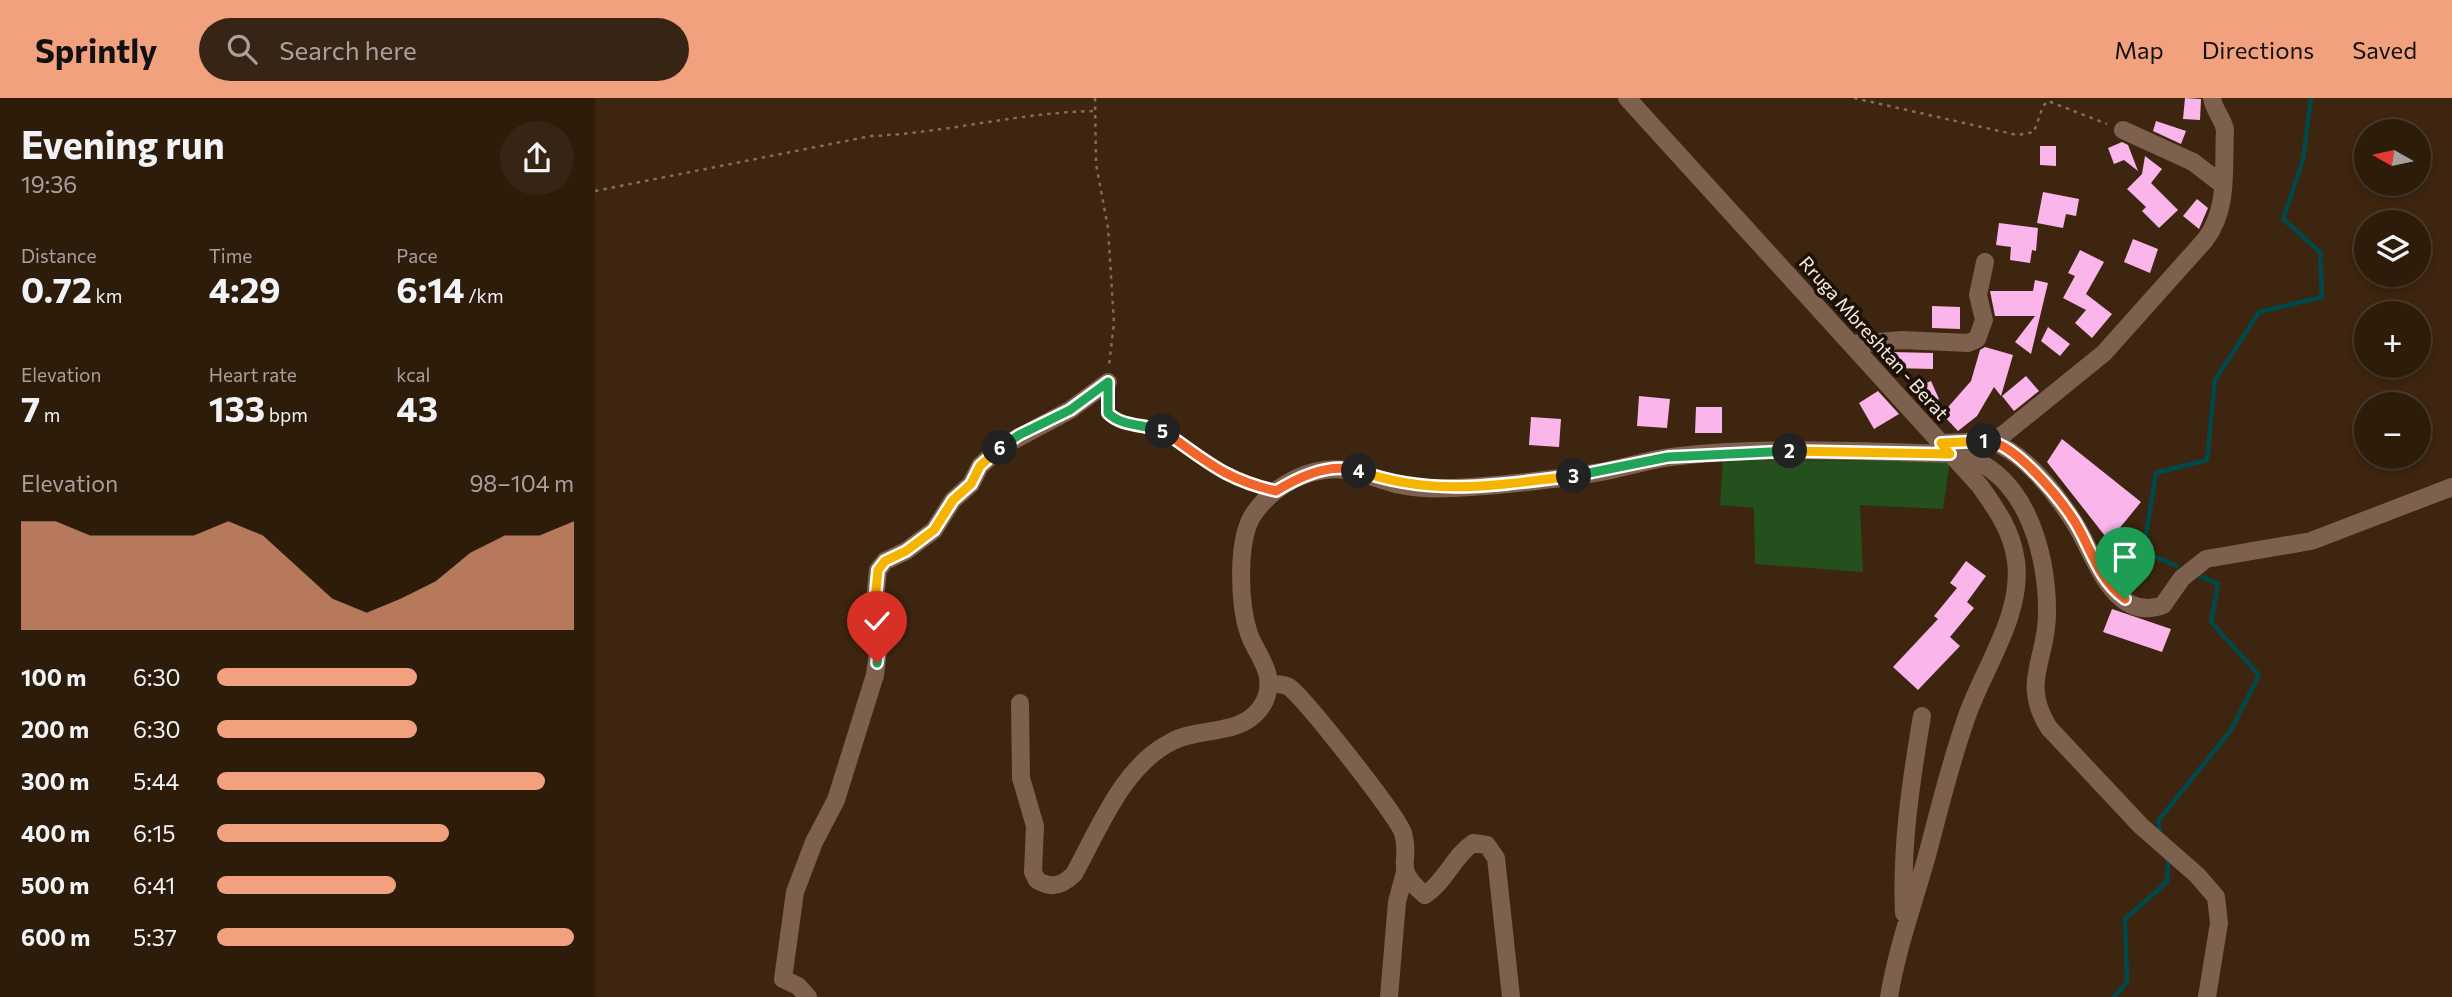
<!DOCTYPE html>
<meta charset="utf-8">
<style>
:root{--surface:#2e1c0b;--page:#362514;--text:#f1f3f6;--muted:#a7a19d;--line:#493a2c;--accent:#f2a17e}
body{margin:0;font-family:Commissioner,sans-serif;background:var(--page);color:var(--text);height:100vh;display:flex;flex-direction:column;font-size:26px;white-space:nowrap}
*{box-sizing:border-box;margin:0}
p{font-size:23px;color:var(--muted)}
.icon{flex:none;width:38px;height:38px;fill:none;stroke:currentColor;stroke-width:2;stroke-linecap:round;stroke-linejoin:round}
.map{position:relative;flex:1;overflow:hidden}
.sheet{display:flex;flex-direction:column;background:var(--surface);width:595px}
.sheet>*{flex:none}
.needle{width:46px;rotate:279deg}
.fabs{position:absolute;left:1759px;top:21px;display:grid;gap:14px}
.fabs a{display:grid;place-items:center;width:77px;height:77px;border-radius:50%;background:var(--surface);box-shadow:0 4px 10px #0003,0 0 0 2px var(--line);font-size:35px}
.pin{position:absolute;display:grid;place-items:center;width:60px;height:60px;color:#fff;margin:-72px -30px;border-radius:50% 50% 50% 0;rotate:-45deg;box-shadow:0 0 7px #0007}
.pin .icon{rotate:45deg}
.km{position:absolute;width:35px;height:35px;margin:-18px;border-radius:50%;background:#222;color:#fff;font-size:19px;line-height:35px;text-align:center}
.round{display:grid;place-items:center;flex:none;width:74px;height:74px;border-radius:37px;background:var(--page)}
.summary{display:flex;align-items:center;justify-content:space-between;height:119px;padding:0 21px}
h1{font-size:38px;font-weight:700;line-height:52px}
.stats{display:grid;grid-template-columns:repeat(3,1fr);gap:10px;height:119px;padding:7px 21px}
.stats div{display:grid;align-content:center}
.stats b{font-size:35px;font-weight:700}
.stats small{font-size:19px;font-weight:400}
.stats p{font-size:19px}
.chart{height:196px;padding:14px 21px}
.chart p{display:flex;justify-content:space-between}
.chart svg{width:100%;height:126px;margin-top:7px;fill:var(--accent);opacity:.7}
ul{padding:0 21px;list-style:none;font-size:23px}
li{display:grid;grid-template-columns:112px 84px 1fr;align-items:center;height:52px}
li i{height:18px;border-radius:9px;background:var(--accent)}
header{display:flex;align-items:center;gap:42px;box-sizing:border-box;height:98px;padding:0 35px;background:var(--accent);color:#111}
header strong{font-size:33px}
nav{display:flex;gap:38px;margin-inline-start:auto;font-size:24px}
.search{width:490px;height:63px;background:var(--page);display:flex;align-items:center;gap:18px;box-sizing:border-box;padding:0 24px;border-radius:38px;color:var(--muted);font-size:26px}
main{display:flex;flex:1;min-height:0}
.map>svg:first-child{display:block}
.green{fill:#23501d}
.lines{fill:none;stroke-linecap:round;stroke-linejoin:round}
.stream{stroke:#00494a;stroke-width:4.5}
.building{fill:#fab6eb}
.path{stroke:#826d5a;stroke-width:2.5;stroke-dasharray:3.5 5;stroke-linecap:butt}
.minor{stroke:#7d604e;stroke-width:18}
.split-1-casing{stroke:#fff;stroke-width:14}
.split-2-casing{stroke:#fff;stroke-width:14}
.split-3-casing{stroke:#fff;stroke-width:14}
.split-4-casing{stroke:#fff;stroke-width:14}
.split-5-casing{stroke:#fff;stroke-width:14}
.split-6-casing{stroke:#fff;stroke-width:14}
.split-7-casing{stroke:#fff;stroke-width:14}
.split-8-casing{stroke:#fff;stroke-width:14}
.split-1{stroke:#f0652b;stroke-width:9}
.split-2{stroke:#f5b400;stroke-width:9}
.split-3{stroke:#22a559;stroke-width:9}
.split-4{stroke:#f5b400;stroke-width:9}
.split-5{stroke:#f0652b;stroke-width:9}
.split-6{stroke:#22a559;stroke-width:9}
.split-7{stroke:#f5b400;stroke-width:9}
.split-8{stroke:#22a559;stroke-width:9}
.labels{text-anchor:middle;stroke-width:7;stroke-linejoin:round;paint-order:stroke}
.street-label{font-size:19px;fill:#faeadd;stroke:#1b1108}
</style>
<header>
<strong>Sprintly</strong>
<div class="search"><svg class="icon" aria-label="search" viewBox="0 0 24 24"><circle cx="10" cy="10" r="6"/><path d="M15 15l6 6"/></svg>Search here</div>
<nav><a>Map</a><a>Directions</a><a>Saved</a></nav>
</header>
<main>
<section class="sheet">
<div class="summary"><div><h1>Evening run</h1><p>19:36</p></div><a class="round"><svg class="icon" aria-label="share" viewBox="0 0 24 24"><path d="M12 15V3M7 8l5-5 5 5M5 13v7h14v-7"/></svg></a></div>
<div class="stats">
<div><p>Distance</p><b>0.72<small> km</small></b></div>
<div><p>Time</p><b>4:29</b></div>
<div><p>Pace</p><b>6:14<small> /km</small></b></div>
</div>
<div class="stats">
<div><p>Elevation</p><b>7<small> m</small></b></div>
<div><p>Heart rate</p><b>133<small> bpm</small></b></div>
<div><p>kcal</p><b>43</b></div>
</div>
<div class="chart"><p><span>Elevation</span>98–104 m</p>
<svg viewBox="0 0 160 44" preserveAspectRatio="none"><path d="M0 44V6L10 6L20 11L30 11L40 11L50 11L60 6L70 11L80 22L90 33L100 38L110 33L120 27L130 17L140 11L150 11L160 6V44z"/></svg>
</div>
<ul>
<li><b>100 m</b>6:30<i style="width:56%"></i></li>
<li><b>200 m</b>6:30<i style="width:56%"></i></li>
<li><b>300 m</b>5:44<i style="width:92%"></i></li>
<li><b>400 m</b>6:15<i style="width:65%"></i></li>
<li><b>500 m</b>6:41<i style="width:50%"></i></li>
<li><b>600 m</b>5:37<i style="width:100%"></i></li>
</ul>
</section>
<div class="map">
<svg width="1857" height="899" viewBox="0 0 1857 899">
<rect width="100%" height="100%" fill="#3d250f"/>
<path class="green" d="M1128,362L1355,363L1348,411L1265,407L1268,474L1160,466L1159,410L1125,407Z"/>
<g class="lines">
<path class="stream" d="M1582,468L1548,454L1561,375L1612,362L1620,282L1664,214L1727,199L1725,154L1688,121L1708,62L1716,0
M1565,731L1563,723L1636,632L1664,577L1616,524L1623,486L1605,478
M1519,899L1532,884L1530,821L1572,784L1573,764"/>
</g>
<path class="building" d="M1590,0L1606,1L1605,22L1588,21Z
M1561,23L1591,33L1586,46L1558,33Z
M1527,44L1533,47L1543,73L1529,62L1519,66L1513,50Z
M1445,48H1461V68L1445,67Z
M1550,58L1567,71L1556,85L1583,112L1564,130L1547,113L1551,109L1532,91L1547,76Z
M1448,94L1484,101L1481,118L1471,116L1468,130L1442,125Z
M1602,101L1613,110L1604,131L1588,118Z
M1404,125L1443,130L1441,153L1437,152L1435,165L1415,162L1416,149L1401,147Z
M1538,141L1563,151L1555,175L1529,164Z
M1485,152L1509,164L1491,196L1517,216L1497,240L1480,225L1491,212L1468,200L1480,178L1473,175Z
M1440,182L1453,185L1436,256L1420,244L1440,218H1400L1395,193H1438Z
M1337,208L1365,209V231L1337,230Z
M1453,229L1475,246L1465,258L1446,243Z
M1390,249L1418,257L1406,298L1399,289L1382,318L1363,333L1347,316L1376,283L1385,252Z
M1297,254L1338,255V271L1297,270Z
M1431,278L1444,293L1419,313L1407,298Z
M1336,283L1344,301L1331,307L1323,289Z
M1283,293L1304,316L1279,331L1264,305Z
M1044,298L1075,301L1072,330L1042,328Z
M1101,309H1127V335H1100Z
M936,319L966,321L964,349L934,347Z
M1467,341L1546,404L1514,443L1452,364Z
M1371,463L1391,478L1372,504L1379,510L1355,539L1365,548L1323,592L1298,569L1343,521L1339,518L1362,490L1355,485Z
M1517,511L1576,531L1567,554L1508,534Z"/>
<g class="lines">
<path class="path" d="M500,0L501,66L513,130L519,225L514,267
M1259,0L1422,37L1439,34L1448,8L1453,3L1512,26
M0,93L276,38C352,35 425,14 501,13
M513,305V315C528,330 549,324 568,333C600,350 623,380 661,388"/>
<path class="minor" d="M1032,0L1385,388C1402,412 1417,433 1421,463C1428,517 1389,569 1372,618C1355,665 1344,713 1331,761C1318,807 1302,851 1294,899
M1528,32L1598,64L1628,87
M1258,246L1307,242L1373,245L1382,241L1389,222L1383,197L1390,164
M1395,343C1429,354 1460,394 1479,424C1499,454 1517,526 1568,507L1587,480L1611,461L1716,443L1857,389
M1346,345L1395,343L1409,336L1509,255L1610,142C1634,111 1628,70 1630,32C1628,20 1619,13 1617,0
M673,585C680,586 689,586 694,589C710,601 803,718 808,735C817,765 796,769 830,797C851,783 858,759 878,745L892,747L901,760L916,899
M425,605L426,680L440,728L438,774L442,782C456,791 467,788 479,776C504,731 528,668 576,644C603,629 643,638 664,612C671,603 675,591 673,579C671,565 659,550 654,536C644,506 641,439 660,414C676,392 703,375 730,372C757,368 779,381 805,387C828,392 852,391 876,389C919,386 963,381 1006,374C1029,370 1052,362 1076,359C1168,348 1262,353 1355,356C1428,364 1453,453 1452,516C1452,562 1425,584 1454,630L1546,728L1602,777L1621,799L1624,825L1612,899
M1309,815C1306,748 1316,683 1327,618
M213,899L203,888L188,881L200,794L219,744L241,702L280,577L285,538L279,511L283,472L290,463L311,453L339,432L358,402L376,386L385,368L406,349L475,312L513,284
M794,899L802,804L810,774"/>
</g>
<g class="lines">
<g class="split-1-casing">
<path id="split-1" d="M1389,343C1418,341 1466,402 1480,424C1497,452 1503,481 1530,501"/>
</g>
<g class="split-2-casing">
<path id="split-2" d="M1195,353L1355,356L1346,345L1389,343"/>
</g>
<g class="split-3-casing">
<path id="split-3" d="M979,378L1073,359L1195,353"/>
</g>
<g class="split-4-casing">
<path id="split-4" d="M764,373C839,399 901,387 979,378"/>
</g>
<g class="split-5-casing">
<path id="split-5" d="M568,333C611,362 628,381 681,393C705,378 736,364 764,373"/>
</g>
<g class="split-6-casing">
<path id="split-6" d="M405,350L424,337L475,312L513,284V315C527,329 549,326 568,333"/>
</g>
<g class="split-7-casing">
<path id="split-7" d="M279,513L283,472L290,463L311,453L339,432L358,402L376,386L385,368L405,350"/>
</g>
<g class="split-8-casing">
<path id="split-8" d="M279,513L285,538L282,565"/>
</g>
<use href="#split-1" class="split-1"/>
<use href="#split-2" class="split-2"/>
<use href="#split-3" class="split-3"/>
<use href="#split-4" class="split-4"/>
<use href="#split-5" class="split-5"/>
<use href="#split-6" class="split-6"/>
<use href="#split-7" class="split-7"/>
<use href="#split-8" class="split-8"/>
</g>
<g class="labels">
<g class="street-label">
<text transform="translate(1279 240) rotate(48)" y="7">Rruga Mbreshtan - Berat</text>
</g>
</g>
</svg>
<div class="fabs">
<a><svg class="needle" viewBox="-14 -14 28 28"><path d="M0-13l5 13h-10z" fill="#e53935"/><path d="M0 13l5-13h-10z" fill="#a7a19d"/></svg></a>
<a><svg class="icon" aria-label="layers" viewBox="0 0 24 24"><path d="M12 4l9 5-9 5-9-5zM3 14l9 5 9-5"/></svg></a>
<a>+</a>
<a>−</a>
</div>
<div class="pin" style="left:1530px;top:501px;background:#1e9e55"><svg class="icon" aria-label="arrive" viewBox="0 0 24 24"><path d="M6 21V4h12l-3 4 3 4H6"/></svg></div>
<div class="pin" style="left:282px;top:565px;background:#d93025"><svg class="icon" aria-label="check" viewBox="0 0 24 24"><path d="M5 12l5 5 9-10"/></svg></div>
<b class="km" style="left:1389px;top:343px">1</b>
<b class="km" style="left:1195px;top:353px">2</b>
<b class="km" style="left:979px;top:378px">3</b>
<b class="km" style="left:764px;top:373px">4</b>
<b class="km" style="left:568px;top:333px">5</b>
<b class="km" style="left:405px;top:350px">6</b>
</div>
</main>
